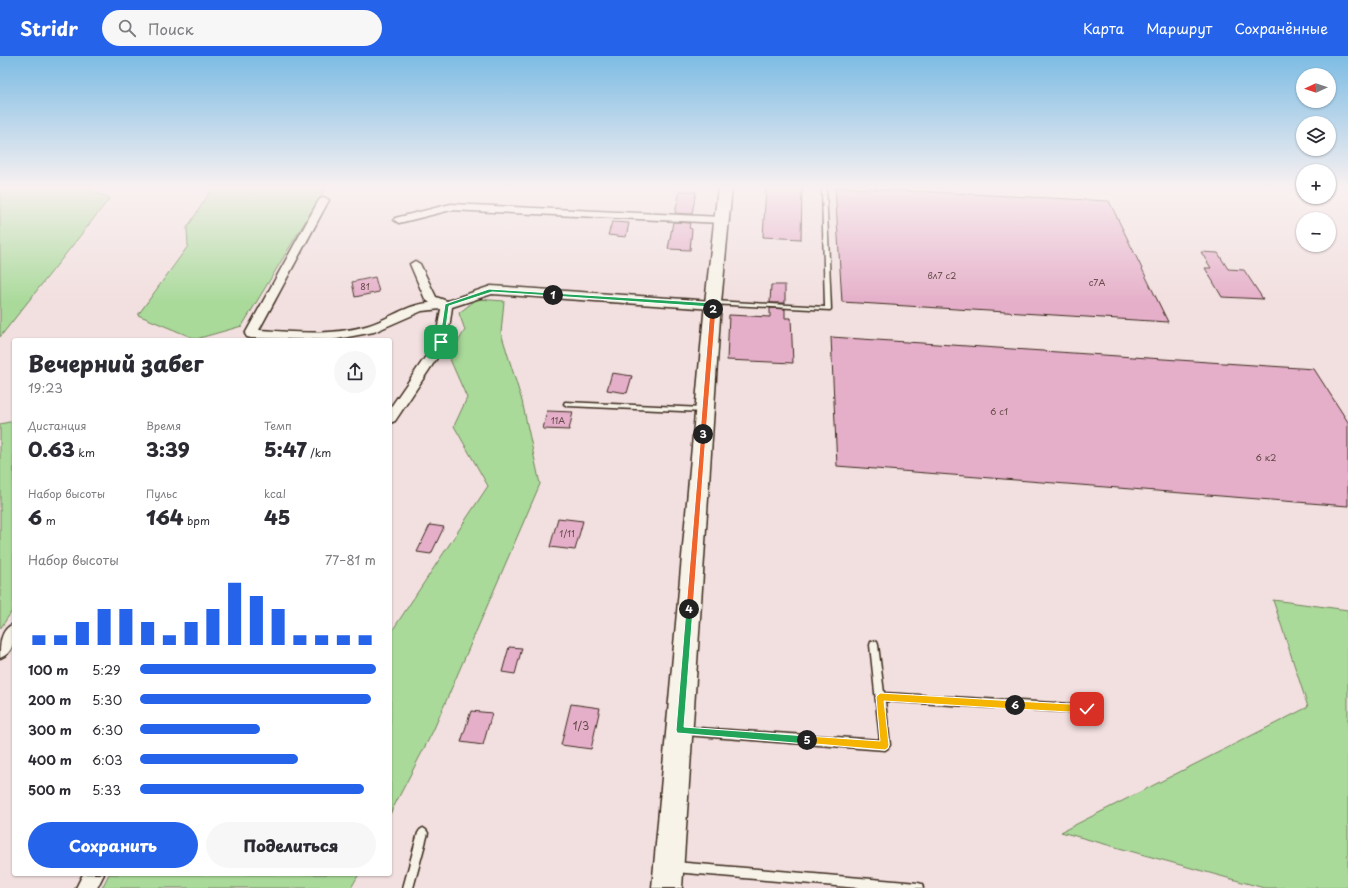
<!DOCTYPE html>
<html lang="ru">
<meta charset="utf-8">
<style>
:root{--surface:#fff;--page:#f7f7f7;--text:#2b2b33;--muted:#7c7c81;--accent:#2563eb}
body{margin:0;font-family:"Playpen Sans",sans-serif;background:var(--page);color:var(--text);height:100vh;display:flex;flex-direction:column;font-size:15px;white-space:nowrap}
*{box-sizing:border-box;margin:0}
p{font-size:13px;color:var(--muted)}
.icon{flex:none;width:22px;height:22px;fill:none;stroke:currentColor;stroke-width:2;stroke-linecap:round;stroke-linejoin:round}
.map{position:relative;flex:1;overflow:hidden}
.side{position:absolute;left:12px;top:282px;width:380px;height:538px;display:flex;flex-direction:column;background:var(--surface);border-radius:4px;box-shadow:0 1px 3px #0004}
.side>*{flex:none}
.needle{width:26px;rotate:267deg}
.fabs{position:absolute;left:1296px;top:12px;display:grid;gap:8px}
.fabs a{display:grid;place-items:center;width:40px;height:40px;border-radius:50%;background:var(--surface);box-shadow:0 1px 3px #0004;font-size:20px}
.pin{position:absolute;display:grid;place-items:center;width:34px;height:34px;color:#fff;margin:-17px;border-radius:8px;box-shadow:0 2px 6px #0006}
.km{position:absolute;width:20px;height:20px;margin:-10px;border-radius:50%;background:#222;color:#fff;font-size:11px;line-height:20px;text-align:center}
.round{display:grid;place-items:center;flex:none;width:42px;height:42px;border-radius:21px;background:var(--page)}
.summary{display:flex;align-items:center;justify-content:space-between;height:68px;padding:0 16px}
h1{font-size:22px;font-weight:800;line-height:30px}
.stats{display:grid;grid-template-columns:repeat(3,1fr);gap:6px;height:68px;padding:4px 16px}
.stats div{display:grid;align-content:center}
.stats b{font-size:20px;font-weight:800}
.stats small{font-size:11px;font-weight:400}
.stats p{font-size:11px}
.chart{height:112px;padding:8px 16px}
.chart p{display:flex;justify-content:space-between}
.chart svg{width:100%;height:72px;margin-top:4px;stroke:var(--accent);stroke-width:6}
.action{display:flex;gap:8px;margin-top:auto;padding:8px 16px}
.action a{flex:1;height:46px;border-radius:24px;background:var(--accent);color:#fff;font-size:16px;font-weight:800;line-height:46px;text-align:center}
.action a+a{background:var(--page);color:var(--text)}
ul{padding:0 16px;list-style:none;font-size:13px}
li{display:grid;grid-template-columns:64px 48px 1fr;align-items:center;height:30px}
li i{height:10px;border-radius:5px;background:var(--accent)}
header{display:flex;align-items:center;gap:24px;box-sizing:border-box;height:56px;padding:0 20px;background:var(--accent);color:#fff}
header strong{font-size:19px}
nav{display:flex;gap:22px;margin-inline-start:auto;font-size:14px}
.search{width:280px;height:36px;background:var(--page);display:flex;align-items:center;gap:10px;box-sizing:border-box;padding:0 14px;border-radius:22px;color:var(--muted);font-size:15px}
.map>svg:first-child{display:block}
.green{fill:#a9da9a;stroke:#72825c}
.building{fill:#e5afc9;stroke:#3b2a1e}
.lines{fill:none;stroke-linecap:round;stroke-linejoin:round}
.lane-casing{stroke:#3b2a1e;stroke-width:3}
.street-casing{stroke:#3b2a1e;stroke-width:3}
.secondary-casing{stroke:#3b2a1e;stroke-width:3}
.lane{fill:#f7f3e8;fill-rule:evenodd}
.street{fill:#f7f3e8;fill-rule:evenodd}
.secondary{fill:#f7f3e8;fill-rule:evenodd}
.split-1{fill:#22a559;stroke:#fff}
.split-2{fill:#22a559;stroke:#fff}
.split-3{fill:#f0652b;stroke:#fff}
.split-4{fill:#f0652b;stroke:#fff}
.split-5{fill:#22a559;stroke:#fff}
.split-6{fill:#f5b400;stroke:#fff}
.split-7{fill:#f5b400;stroke:#fff}
.labels{text-anchor:middle;stroke-width:3;stroke-linejoin:round;paint-order:stroke}
.number-label{font-size:9px;fill:#664b49}
.near-number-label{font-size:11px;fill:#664b49}
</style>
<header>
<strong>Stridr</strong>
<div class="search"><svg class="icon" aria-label="search" viewBox="0 0 24 24"><circle cx="10" cy="10" r="6"/><path d="M15 15l6 6"/></svg>Поиск</div>
<nav><a>Карта</a><a>Маршрут</a><a>Сохранённые</a></nav>
</header>
<div class="map">
<svg width="1348" height="832" viewBox="0 0 1348 832">
<rect width="100%" height="100%" fill="#f2dfdf"/>
<filter id="ink" filterUnits="userSpaceOnUse"><feTurbulence type="fractalNoise" baseFrequency=".025" numOctaves="2"/><feDisplacementMap in="SourceGraphic" scale="8" xChannelSelector="R" yChannelSelector="G"/><feConvolveMatrix kernelMatrix="1 2 1 2 8 2 1 2 1" color-interpolation-filters="sRGB"/></filter>
<g filter="url(#ink)">
<path class="green" d="M0,131H82L110,142L0,281Z
M213,131H326L242,270L196,283L138,259L188,190L187,172Z
M477,243L504,245L501,277L522,345L540,428L433,675L390,758V578L488,430L454,370L467,342L449,301L465,274L459,257Z
M14,365V552L0,573V368Z
M1273,544L1348,554V832H1264L1061,776L1308,651Z
M109,818H359L351,832H102Z"/>
<path class="building" d="M766,131H802L801,183L763,181Z
M835,131L1109,145L1168,266L842,246Z
M680,135L696,136L692,158L675,157Z
M612,166L629,167L626,181L608,179Z
M673,166L690,167L689,172L692,173L690,194L668,193Z
M1201,196L1218,197L1228,213L1244,214L1263,243L1222,241L1205,212H1211Z
M375,221L379,236L355,241L352,226Z
M771,229H785V247H770Z
M770,252L785,253V262H791L793,307L727,304L729,259L770,261Z
M831,281L1314,313L1348,366V450L837,410Z
M612,317L632,320L627,337L607,334Z
M547,355L573,356L569,374L543,373Z
M558,462L583,465L575,494L550,491Z
M430,469L444,471L431,498L417,496Z
M509,591L522,592L515,618L502,616Z
M571,648L600,652L591,693L561,689Z
M471,655L492,657L483,689L461,686Z"/>
<g class="lines">
<g class="lane-casing">
<path id="lane" d="M822,131H826L831,253L830,254L711,248L710,247L713,245L825,251Z
M565,346L704,352L707,354L704,356L567,350L564,348Z
M874,585L877,586L878,589L884,637L1087,649L1090,650L1091,653L1090,656L1087,657L885,645L890,689L888,692L885,694L684,679L681,678L680,675L681,672L684,671L880,684L870,589L871,586Z
M423,772L426,774L428,777L413,832H403L418,777L420,774Z
M675,806L918,827L922,828L923,832H859L675,816L671,815L670,811L671,807Z"/>
</g>
<g class="street-casing">
<path id="street" d="M324,141L329,144L259,274C296,276 330,280 366,270C388,264 407,248 430,247L425,243L410,208L415,205L420,208L436,241L447,245L491,230L713,245L717,246L719,249L717,252L713,253L492,238L452,251L447,287L395,365L390,367V352L435,287L441,253L422,255L374,276L332,284L251,282L247,281L245,278L319,144Z
M451,148L722,161L727,164L722,167L451,154L399,167L394,164L395,162Z
M14,568C14,582 16,596 0,602C0,588 0,573 14,568Z
M83,818H104L97,832H76Z"/>
</g>
<g class="secondary-casing">
<path id="secondary" d="M718,131H732L721,247L682,832H652L705,247Z"/>
</g>
<use href="#lane" class="lane"/>
<use href="#street" class="street"/>
<use href="#secondary" class="secondary"/>
</g>
</g>
<linearGradient id="sky" x2="0" y2="1"><stop stop-color="#7dbce4"/><stop offset="0.53" stop-color="#f9f1f1"/><stop offset="1" stop-color="#f9f1f1" stop-opacity="0"/></linearGradient>
<rect width="1348" height="247" fill="url(#sky)"/>
<path class="split-1" d="M489,233L553,237L556,239L553,240L492,236L449,250L444,286L439,288L445,248Z"/>
<path class="split-2" d="M552,237L713,247L716,249V253L713,254H711V251L553,240H552Z"/>
<path class="split-3" d="M713,251L716,253L706,378L703,380L700,378L710,253Z"/>
<path class="split-4" d="M701,376H705L706,378L693,553L689,556L686,553Z"/>
<path class="split-5" d="M689,550L693,553L684,671L807,680L810,681L811,684L810,687L807,688L677,677L676,674L686,553Z"/>
<path class="split-6" d="M880,637L1015,645L1019,649L1015,653L884,645L889,689L888,692L885,694L804,687L803,684L804,681L807,680L880,685L876,641Z"/>
<path class="split-7" d="M1015,645L1087,649L1091,653L1087,657L1015,653L1011,649Z"/>
<g class="labels">
<g class="number-label">
<text x="942" y="223">вл7 с2</text>
<text x="1097" y="230">с7А</text>
<text x="365" y="234">81</text>
<text x="999" y="359">6 с1</text>
<text x="558" y="368">11А</text>
<text x="1266" y="405">6 к2</text>
<text x="567" y="481">1/11</text>
</g>
<g class="near-number-label">
<text x="581" y="674">1/3</text>
</g>
</g>
</svg>
<div class="fabs">
<a><svg class="needle" viewBox="-14 -14 28 28"><path d="M0-13l5 13h-10z" fill="#e53935"/><path d="M0 13l5-13h-10z" fill="#7c7c81"/></svg></a>
<a><svg class="icon" aria-label="layers" viewBox="0 0 24 24"><path d="M12 4l9 5-9 5-9-5zM3 14l9 5 9-5"/></svg></a>
<a>+</a>
<a>−</a>
</div>
<div class="pin" style="left:441px;top:286px;background:#1e9e55"><svg class="icon" aria-label="arrive" viewBox="0 0 24 24"><path d="M6 21V4h12l-3 4 3 4H6"/></svg></div>
<div class="pin" style="left:1087px;top:653px;background:#d93025"><svg class="icon" aria-label="check" viewBox="0 0 24 24"><path d="M5 12l5 5 9-10"/></svg></div>
<b class="km" style="left:553px;top:239px">1</b>
<b class="km" style="left:713px;top:253px">2</b>
<b class="km" style="left:703px;top:378px">3</b>
<b class="km" style="left:689px;top:553px">4</b>
<b class="km" style="left:807px;top:684px">5</b>
<b class="km" style="left:1015px;top:649px">6</b>
<section class="side">
<div class="summary"><div><h1>Вечерний забег</h1><p>19:23</p></div><a class="round"><svg class="icon" aria-label="share" viewBox="0 0 24 24"><path d="M12 15V3M7 8l5-5 5 5M5 13v7h14v-7"/></svg></a></div>
<div class="stats">
<div><p>Дистанция</p><b>0.63<small> km</small></b></div>
<div><p>Время</p><b>3:39</b></div>
<div><p>Темп</p><b>5:47<small> /km</small></b></div>
</div>
<div class="stats">
<div><p>Набор высоты</p><b>6<small> m</small></b></div>
<div><p>Пульс</p><b>164<small> bpm</small></b></div>
<div><p>kcal</p><b>45</b></div>
</div>
<div class="chart"><p><span>Набор высоты</span>77–81 m</p>
<svg viewBox="0 0 160 44" preserveAspectRatio="none"><path d="M5 44V38M15 44V38M25 44V30M35 44V22M45 44V22M55 44V30M65 44V38M75 44V30M85 44V22M95 44V6M105 44V14M115 44V22M125 44V38M135 44V38M145 44V38M155 44V38"/></svg>
</div>
<ul>
<li><b>100 m</b>5:29<i style="width:100%"></i></li>
<li><b>200 m</b>5:30<i style="width:98%"></i></li>
<li><b>300 m</b>6:30<i style="width:51%"></i></li>
<li><b>400 m</b>6:03<i style="width:67%"></i></li>
<li><b>500 m</b>5:33<i style="width:95%"></i></li>
</ul>
<div class="action"><a>Сохранить</a><a>Поделиться</a></div>
</section>
</div>
